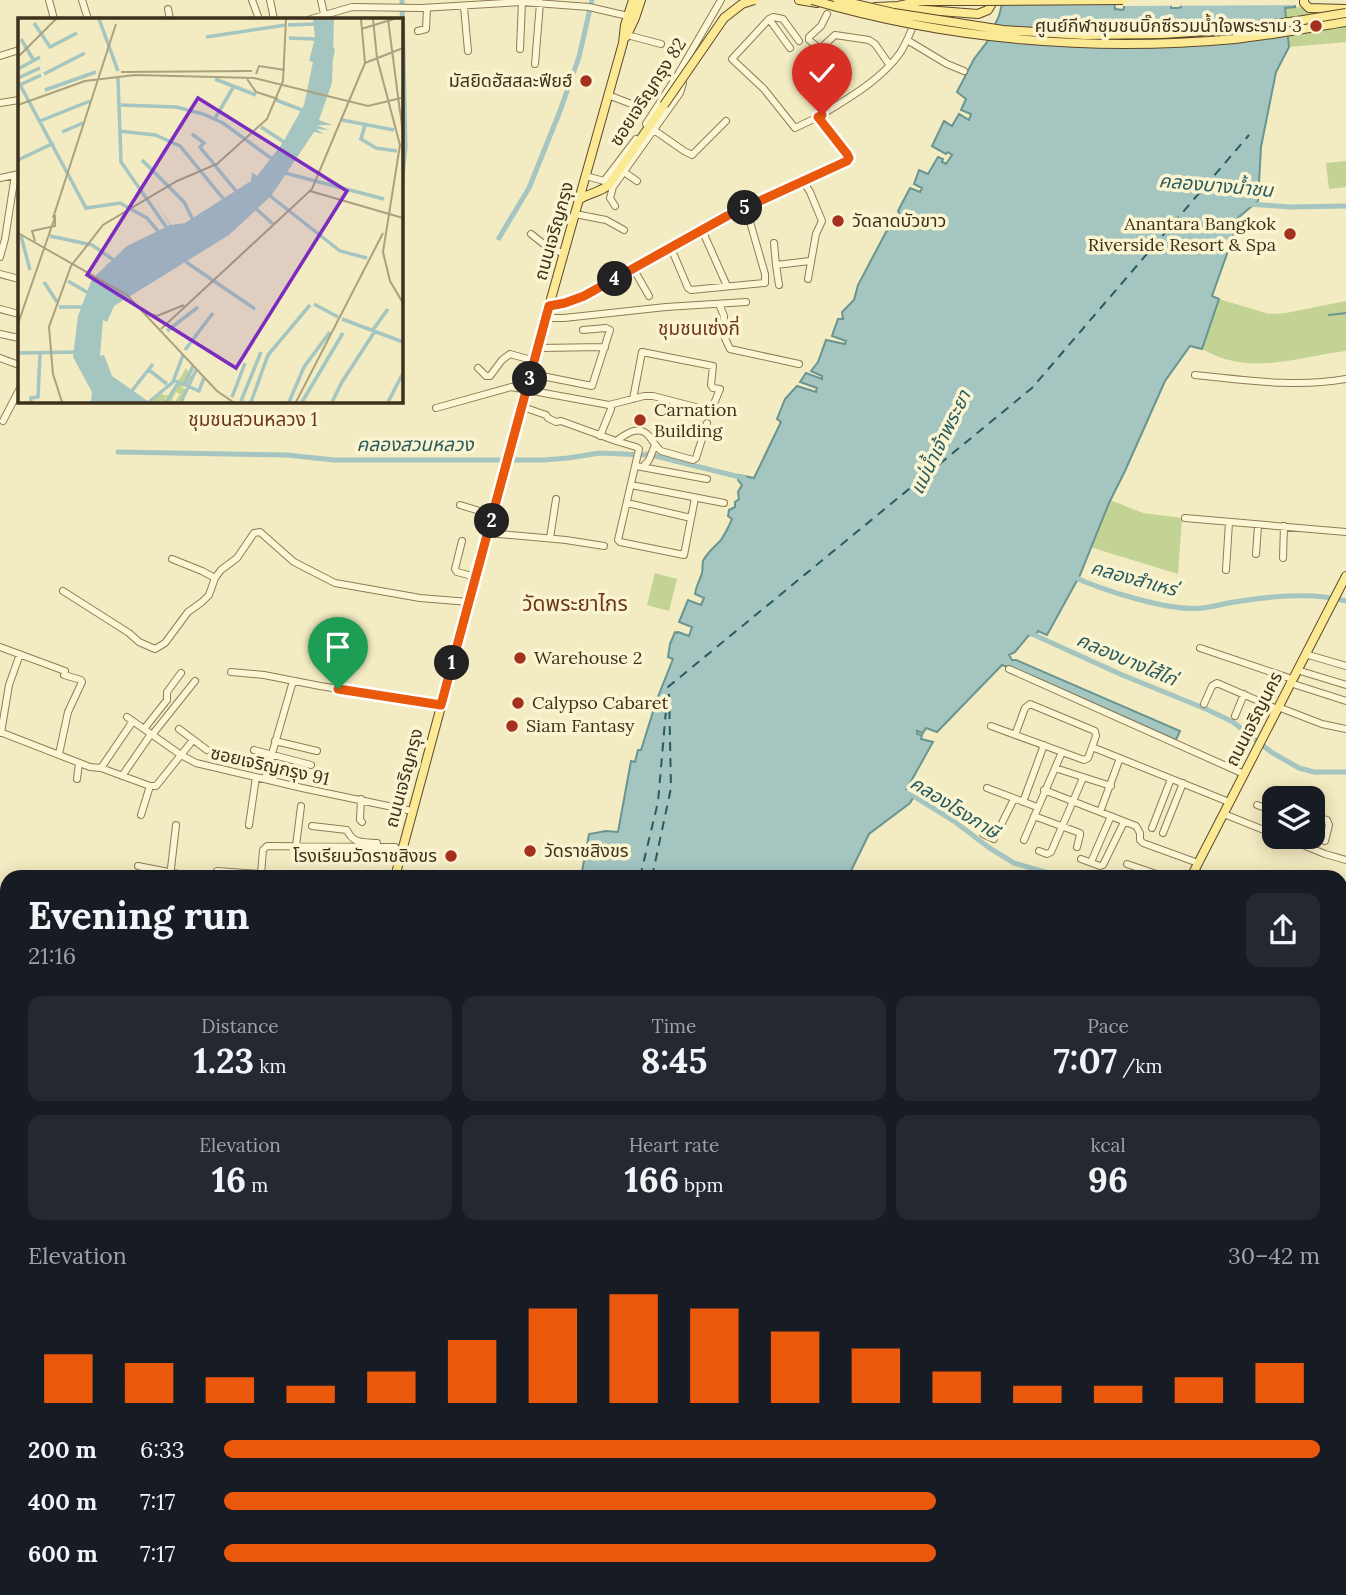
<!DOCTYPE html>
<meta charset="utf-8">
<style>
:root{--surface:#171b24;--page:#242831;--text:#f1f3f6;--muted:#9ea1a6;--accent:#ea580c}
body{margin:0;font-family:Lora,"Noto Sans Thai",serif;background:var(--page);color:var(--text);height:100vh;display:flex;flex-direction:column;font-size:26px;white-space:nowrap}
*{box-sizing:border-box;margin:0}
p{font-size:23px;color:var(--muted)}
.icon{flex:none;width:38px;height:38px;fill:none;stroke:currentColor;stroke-width:2;stroke-linecap:round;stroke-linejoin:round}
.map{position:relative;flex:1;overflow:hidden}
.panel{position:absolute;left:0px;top:870px;width:1348px;height:726px;display:flex;flex-direction:column;background:var(--surface);border-radius:21px 21px 0 0;box-shadow:0 4px 18px #0003}
.panel>*{flex:none}
.tools{position:absolute;left:1262px;top:786px;display:grid;gap:14px}
.tools a{display:grid;place-items:center;width:63px;height:63px;border-radius:14px;background:var(--surface);box-shadow:0 4px 18px #0003;font-size:35px}
.pin{position:absolute;display:grid;place-items:center;width:60px;height:60px;color:#fff;margin:-72px -30px;border-radius:50% 50% 50% 0;rotate:-45deg;box-shadow:0 0 7px #0007}
.pin .icon{rotate:45deg}
.km{position:absolute;width:35px;height:35px;margin:-18px;border-radius:50%;background:#222;color:#fff;font-size:19px;line-height:35px;text-align:center}
.round{display:grid;place-items:center;flex:none;width:74px;height:74px;border-radius:14px;background:var(--page)}
.head{display:flex;align-items:center;justify-content:space-between;height:119px;padding:0 28px}
h1{font-size:38px;font-weight:800;line-height:52px}
.metrics{display:grid;grid-template-columns:repeat(3,1fr);gap:10px;height:119px;padding:7px 28px}
.metrics div{display:grid;align-content:center;border-radius:14px;background:var(--page);text-align:center}
.metrics b{font-size:35px;font-weight:800}
.metrics small{font-size:19px;font-weight:400}
.metrics p{font-size:19px}
.chart{height:196px;padding:14px 28px}
.chart p{display:flex;justify-content:space-between}
.chart svg{width:100%;height:126px;margin-top:7px;stroke:var(--accent);stroke-width:6}
ul{padding:0 28px;list-style:none;font-size:23px}
li{display:grid;grid-template-columns:112px 84px 1fr;align-items:center;height:52px}
li i{height:18px;border-radius:9px;background:var(--accent)}
.map>svg:first-child{display:block}
.green{fill:#c3d393}
.water{fill:#a4c5c0;stroke:#699590;stroke-width:2}
.pier{fill:#f3ebc1}
.lines{fill:none;stroke-linecap:round;stroke-linejoin:round}
.stream{stroke:#699590;stroke-width:2}
.canal{stroke:#a4c5c0;stroke-width:5}
.ferry{stroke:#295b5f;stroke-width:2;stroke-dasharray:9 7;stroke-linecap:butt}
.minor-casing{stroke:#8f7c56;stroke-width:8}
.major-casing{stroke:#5d492a;stroke-width:10}
.minor{stroke:#fdf6d5;stroke-width:6}
.major{stroke:#fbe994;stroke-width:8}
.major-bridge-casing{stroke:#5d492a;stroke-width:10;stroke-linecap:butt}
.major-bridge{stroke:#fbe994;stroke-width:8}
.route-casing{stroke:#fff;stroke-width:14}
.route{stroke:#ea580c;stroke-width:9}
.poi-dot{fill:#a6301e;stroke:#faf4d1;stroke-width:2.5}
.labels{text-anchor:middle;stroke-width:7;stroke-linejoin:round;paint-order:stroke}
.poi-label{font-size:18px;fill:#3d311c;stroke:#faf4d1;text-anchor:start}
.street-label{font-size:18px;fill:#3d311c;stroke:#faf4d1}
.water-label{font-size:19px;font-style:italic;fill:#295b5f;stroke:#faf4d1}
.neighbourhood-label{font-size:19px;fill:#6f3516;stroke:#faf4d1}
.quarter-label{font-size:21px;fill:#6f3516;stroke:#faf4d1}
.inset-river{fill:none;stroke:#a4c5c0;stroke-width:3.5}
.inset-road{fill:none;stroke:#aaa17f;stroke-width:2}
.view{fill:#7b2cbf;fill-opacity:0.15;stroke:#7b2cbf;stroke-width:3.5}
.inset-edge{fill:none;stroke:#3d311c;stroke-width:3.5}
</style>
<div class="map">
<svg width="1346" height="1595" viewBox="0 0 1346 1595">
<rect width="100%" height="100%" fill="#f3ebc1"/>
<path class="green" d="M1295,7L1346,11V42L1289,47L1285,8Z
M1346,161V187L1329,189L1326,163Z
M1219,299L1269,314L1286,313L1346,301V351C1294,357 1251,377 1202,349Z
M1110,500L1143,513L1182,518L1178,574L1090,547Z
M655,573L677,579L669,611L647,605Z"/>
<path class="water" d="M1003,0H1114L1115,9L1123,10L1124,8V0H1171V8H1179L1181,7V0H1295V7L1285,8L1289,47L1276,72L1261,147L1258,201L1239,217L1235,223L1233,237L1212,296L1219,299L1202,349L1190,346L1165,381L1125,471L1109,503L1080,575L1047,635L1038,631L1035,636L1029,635L1015,652L1009,655L1012,660H1016L1180,731L1176,740L1030,675L1002,665L937,732L926,728L923,733L917,731V734L922,735L921,739L933,742L905,792L913,798L910,803L869,834L848,877H581L589,834L606,831L618,832L631,761L635,762L638,750H641L657,699L673,659L668,657L670,644L675,632L677,633L678,632L689,636L692,627L679,622L688,600L701,605L704,598L695,594C696,586 700,580 702,573C703,569 702,565 703,561C707,553 715,546 721,540C725,534 729,526 732,519L728,516L729,510L735,507V502L739,499L738,492L742,485L738,480L739,475L754,478L781,422L777,419L785,399L797,386L816,392L817,388L800,382L806,373L822,379V376L811,371L818,362L826,340L845,344L846,341L832,336L838,319H843L842,312L854,300L858,285L886,232L889,228L897,230L903,220L898,211L910,188L920,192L922,188L914,184L919,170L928,174L938,157L943,159L942,162L946,164L952,155L948,152L946,154L932,146L944,121L952,126L959,114L969,120L971,114L961,110L966,99L957,92L974,59L987,42L999,16Z
M441,1589H625L624,1595H441Z"/>
<path class="pier" d="M1121,0H1174V5H1178L1177,0H1299L1298,5L1121,6Z"/>
<g class="lines">
<path class="stream" d="M1329,315L1346,313"/>
<path class="canal" d="M401,188L405,147L402,0
M1248,204L1290,207L1346,206
M499,238L529,188L560,111L579,57L592,0
M118,452L287,455L334,460H544L568,458L600,453L645,455L647,454L744,478
M1072,576C1101,590 1171,612 1202,608C1211,607 1220,605 1228,603C1265,597 1310,591 1346,601
M1030,633L1120,674L1206,709L1233,722L1271,752L1299,768L1314,772H1346
M902,791L915,797L954,821L988,847L1014,863L1062,877
M1076,877L1082,875L1096,877
M1340,963L1346,965
M0,1202L7,1203
M1340,1206L1346,1205
M1340,1463H1346
M9,1595L25,1589
M1143,1595L1144,1589"/>
<path class="ferry" d="M640,877L658,802L668,687L1032,388L1249,135
M652,877L671,788L669,691
M495,1595V1589
M516,1595V1589
M532,1595V1589"/>
<g class="minor-casing">
<path id="minor" d="M49,0L54,19
M82,0L88,19
M252,0L259,19
M270,0L274,19
M321,0L324,14
M464,7L468,51
M168,9L170,19
M827,14L821,26L809,37V40L819,48H821L835,35L869,40L875,44L889,64
M311,19L352,7L421,8L522,2L589,7L628,16
M769,19L790,48
M418,31L426,29L427,8
M627,35L661,44
M907,40L947,64L964,71
M799,41L783,19L773,17L769,19L732,59L764,89L795,128L818,117
M520,49L522,2
M0,56L19,50
M535,64L540,3
M608,95L642,108
M0,103L19,100
M646,124L677,76L721,0
M654,130L684,151L692,155L726,121
M624,172L637,181
M586,176L604,181L636,139
M0,178L19,174
M803,181L810,192L822,221L816,234L808,279
M615,206L610,198L613,187L680,93L683,83L680,78
M575,214L606,220L624,230
M702,230L727,286
M531,234L545,245L564,254
M774,243L776,265
M671,248L688,288L691,290L765,283V274L746,208
M0,257L5,239L15,175
M633,268L649,296
M0,274L19,279
M779,285L776,265L810,261
M719,304L724,316L723,334L730,349L799,364
M549,306L565,303L584,296L727,216L847,161L849,160L847,154L818,117C847,99 880,81 900,53C908,41 913,26 918,13
M0,309L19,314
M546,318H564L666,307L746,302
M0,334L19,338
M539,348L605,347
M0,358L19,365
M478,368L486,376H490L502,360L510,354L535,361
M532,374L592,386L610,330L606,328L583,330
M1195,375C1246,380 1295,388 1346,379
M523,407L546,415L548,418L556,422L561,421L616,441C626,434 639,424 649,436C653,441 655,446 661,451L693,460L696,458L707,423
M436,408L511,387L609,405L644,396H653L711,411L720,389L713,388L711,385L713,366L642,352L633,399
M3,421L19,390
M600,436L611,409
M616,441L636,447L639,449L618,540L620,542L684,555L695,498
M636,466L707,479
M643,467L649,460L655,445
M631,485L724,503
M627,503L691,518
M460,505L493,515
M1185,518L1346,532
M488,533L566,540L604,546
M550,538L556,499
M462,541L455,569L457,572L476,577
M1256,554L1258,526
M1283,558L1284,526
M172,559L202,571L215,578
M1226,570L1229,522
M63,591L129,633L139,642L155,649L165,643L188,612L202,602L209,595L215,578L221,570L237,558L254,533L260,532L294,562L335,583L420,598L469,602
M0,647L65,671
M1200,648L1292,679
M1305,654L1346,666
M1009,669L1244,774
M1297,670L1346,685
M231,672L264,675L320,686L441,705
M1290,683L1346,701
M1204,704L1212,686L1217,683L1277,709
M1278,707L1322,724L1346,729
M1235,716L1244,694
M127,717L181,755L196,763L302,788L412,811
M991,726L1084,760L1088,758L1092,747L1229,802
M144,729L167,700V692L181,673
M179,729L207,750
M0,732L90,767L101,768L150,786L141,815
M1,733L9,685L20,654
M152,735L195,681
M1015,735L1025,708L1030,704L1095,731L1096,736L1092,747
M275,741L317,751
M254,750L311,765
M59,754L68,712L82,682L81,680L64,675
M101,768L133,721
M1055,768L1111,786
M122,776L151,734
M265,778L293,681
M77,779L79,763
M150,786H156L193,740
M987,788L1037,807
M1044,790L1136,826L1140,833V840L1143,843L1198,863
M361,799L360,820L362,822
M1023,802L1044,745
M1257,805L1274,811
M1100,812L1120,758
M1224,814L1274,834
M1034,816L1080,833V835L1077,847
M249,825L256,777
M312,826L347,830C353,844 363,842 377,843
M1152,828L1171,779
M1163,833L1183,783
M983,834L994,839L1014,799
M1281,836L1325,854L1346,860
M1310,836L1325,841L1329,825L1327,820L1312,816
M1024,840L1062,752
M296,846L301,806
M1039,851L1047,854L1051,852L1083,778
M1081,859L1100,866L1103,865L1124,822
M1091,862L1111,816
M1127,864L1165,877
M138,866L194,877
M1194,871L1208,877
M170,877L176,825
M213,877L217,871L261,874L263,850L267,846L395,847
M1340,940L1346,942
M1340,985L1346,987
M0,1003L7,1005
M1340,1034L1346,1036
M0,1040L7,1015
M0,1047L7,1049
M1340,1058L1346,1041
M0,1065L7,1067
M0,1086L7,1088
M0,1113L7,1115
M1340,1137L1346,1136
M0,1147L7,1148
M1340,1190H1346
M0,1214L7,1215
M0,1228H7
M0,1261H7
M0,1316H7
M1340,1375L1346,1374
M0,1382L7,1381
M0,1416L7,1415
M0,1452L7,1450
M1340,1484L1346,1483
M1340,1542L1346,1541
M1340,1547L1344,1550L1345,1566L1340,1568
M1340,1586L1346,1585
M55,1589L57,1595
M189,1589L191,1595
M213,1589L215,1595
M1292,1592L1319,1589
M119,1595L134,1589
M943,1595V1589
M1189,1595L1190,1589
M1231,1595H1239"/>
</g>
<g class="major-casing">
<path id="major" d="M799,0L817,3
M1304,0V3L1309,8L1346,9
M911,1H985
M875,7L898,6L916,2
M900,8L978,14L988,10L994,0
M626,37L635,18L641,0
M580,199C590,193 600,192 609,185L664,105
M395,877L549,306L623,43L625,25L633,0
M1191,877L1346,576
M0,1499L7,1497
M0,1505L7,1504
M254,1589L255,1595
M846,1595L848,1589"/>
</g>
<use href="#minor" class="minor"/>
<use href="#major" class="major"/>
<g class="major-bridge-casing">
<path id="major-bridge" d="M812,0C948,40 1093,52 1235,39C1272,35 1309,28 1346,22
M838,0L894,13L1003,30L1084,35L1163,34L1234,29L1297,21L1346,13
M985,1L1123,0
M664,105L724,18L742,4L754,0"/>
</g>
<use href="#major-bridge" class="major-bridge"/>
</g>
<g class="lines">
<g class="route-casing">
<path id="route" d="M338,689L441,705L549,306L565,303L584,296L727,216L847,161L849,158L847,154L818,117L822,115"/>
</g>
<use href="#route" class="route"/>
</g>
<g class="poi-dot">
<circle cx="1316" cy="26" r="7"/>
<circle cx="586" cy="81" r="7"/>
<circle cx="838" cy="221" r="7"/>
<circle cx="1290" cy="234" r="7"/>
<circle cx="640" cy="420" r="7"/>
<circle cx="520" cy="658" r="7"/>
<circle cx="518" cy="703" r="7"/>
<circle cx="512" cy="726" r="7"/>
<circle cx="530" cy="851" r="7"/>
<circle cx="451" cy="856" r="7"/>
</g>
<g class="labels">
<g class="poi-label">
<text x="1302" y="32" text-anchor="end">ศูนย์กีฬาชุมชนบิ๊กซีรวมน้ำใจพระราม 3</text>
<text x="572" y="87" text-anchor="end">มัสยิดฮัสสละฟียฮ์</text>
<text x="852" y="227">วัดลาดบัวขาว</text>
<text x="1276" y="230" text-anchor="end">Anantara Bangkok<tspan x="1276" dy="21">Riverside Resort &amp; Spa</tspan></text>
<text x="654" y="416">Carnation<tspan x="654" dy="21">Building</tspan></text>
<text x="534" y="664">Warehouse 2</text>
<text x="532" y="709">Calypso Cabaret</text>
<text x="526" y="732">Siam Fantasy</text>
<text x="544" y="857">วัดราชสิงขร</text>
<text x="437" y="862" text-anchor="end">โรงเรียนวัดราชสิงขร</text>
</g>
<g class="street-label">
<text transform="translate(648 92) rotate(-57)" y="6">ซอยเจริญกรุง 82</text>
<text transform="translate(554 231) rotate(-74)" y="6">ถนนเจริญกรุง</text>
<text transform="translate(1254 719) rotate(-63)" y="6">ถนนเจริญนคร</text>
<text transform="translate(270 766) rotate(13)" y="6">ซอยเจริญกรุง 91</text>
<text transform="translate(404 778) rotate(-75)" y="6">ถนนเจริญกรุง</text>
</g>
<g class="water-label">
<text transform="translate(1216 185) rotate(5)" y="7">คลองบางน้ำชน</text>
<text transform="translate(940 442) rotate(-64)" y="7">แม่น้ำเจ้าพระยา</text>
<text x="415" y="451">คลองสวนหลวง</text>
<text transform="translate(1134 578) rotate(15)" y="7">คลองสำเหร่</text>
<text transform="translate(1127 659) rotate(23)" y="7">คลองบางไส้ไก่</text>
<text transform="translate(955 807) rotate(32)" y="7">คลองโรงภาษี</text>
</g>
<g class="neighbourhood-label">
<text x="699" y="335">ชุมชนเซ่งกี่</text>
<text x="253" y="426">ชุมชนสวนหลวง 1</text>
</g>
<g class="quarter-label">
<text x="575" y="611">วัดพระยาไกร</text>
</g>
</g>
<g transform="translate(18 18)">
<rect width="385" height="385" fill="#f3ebc1"/>
<path d="M168,350L175,361L173,367L163,369L167,371L163,381H167L157,384L162,376L158,374L153,384L147,379V384L132,383L142,376L151,378Z" fill="#c3d393"/>
<path d="M295,1H316L314,65L301,102L314,107H299L311,112L298,111L306,116L296,114L253,178L211,217L96,288L89,304L85,302L82,338L86,337L94,358L131,384H73L74,374L55,339L60,298L74,261L109,228L152,207L139,186L153,207L167,205L233,163L234,154L239,158L264,126L286,87L295,44L291,43L297,20Z" fill="#a4c5c0"/>
<path class="inset-river" d="M81,1L100,53M300,1L303,75M303,1L305,73M16,5L32,29L59,15M270,7L296,6M306,12L315,32L307,76M188,19L268,7M271,20L298,21M3,21L16,43M0,51L22,39M26,56L67,35M0,60L22,50M100,60L103,144L149,210M307,60L310,13M197,61L238,77M0,63L68,190L102,185L129,200L140,213M2,67L23,57M305,68L310,1M27,72L78,54M258,82L284,92M103,87L158,89L185,96L205,105L254,141M196,102L216,68M324,102L376,112M22,103L72,83M347,107L343,121L358,130L379,133M243,109L266,124M101,113L137,117L162,128L208,184M44,114L65,105M174,116L186,125L182,129L218,173M0,142L36,125M124,142L166,184L175,202M267,155L366,181M250,172L300,91M251,177L322,233L349,240M236,189L255,206M214,210L219,199L245,179M3,218L12,252M32,218L74,227L97,243M196,220L257,155L280,121M168,244L237,291M89,248L131,235L192,227L230,187L246,179L306,78M50,263L72,276M26,264L39,284M296,286L320,299M41,289H66M324,301L385,324M149,313L180,289M354,313L370,291M167,332L195,295M0,335L62,334M131,352L149,366M156,362L181,373L186,360M324,364L357,313M166,367L175,348M214,379L227,345M223,383L243,334M13,384V380L20,379L22,336M105,384L135,346M131,384L155,364L165,337M148,384L161,364M163,384L178,352M233,384L250,337L292,287M271,384L286,349L312,314M284,384L325,315M314,384L324,364M370,384L385,355"/>
<path class="inset-road" d="M355,1L359,40L382,127L365,234L372,263L385,285M370,1L382,94M343,11L376,1M0,39L38,1M347,45L385,30M103,54L234,53M238,56L241,48L267,52M229,61L238,74L260,81M0,87L67,63L117,57L236,60L350,88L383,80M382,92L385,115M292,173L385,200M35,200L98,6M0,215L109,277L199,373L215,384M17,223L14,213L37,208V197M81,264L108,281M12,271L37,199M131,296L139,298L166,287M0,306L13,268M143,311L294,171L347,45L343,1M44,384L35,356L31,309L53,248L85,207L159,163L199,146L249,101L265,63L268,1M278,384L365,215"/>
<path class="view" d="M180,80L329,173L218,350L69,257Z"/>
<rect width="385" height="385" class="inset-edge"/>
</g>
</svg>
<div class="tools">
<a><svg class="icon" aria-label="layers" viewBox="0 0 24 24"><path d="M12 4l9 5-9 5-9-5zM3 14l9 5 9-5"/></svg></a>
</div>
<div class="pin" style="left:338px;top:689px;background:#1e9e55"><svg class="icon" aria-label="arrive" viewBox="0 0 24 24"><path d="M6 21V4h12l-3 4 3 4H6"/></svg></div>
<div class="pin" style="left:822px;top:115px;background:#d93025"><svg class="icon" aria-label="check" viewBox="0 0 24 24"><path d="M5 12l5 5 9-10"/></svg></div>
<b class="km" style="left:452px;top:663px">1</b>
<b class="km" style="left:492px;top:521px">2</b>
<b class="km" style="left:530px;top:379px">3</b>
<b class="km" style="left:615px;top:279px">4</b>
<b class="km" style="left:745px;top:208px">5</b>
<section class="panel">
<div class="head"><div><h1>Evening run</h1><p>21:16</p></div><a class="round"><svg class="icon" aria-label="share" viewBox="0 0 24 24"><path d="M12 15V3M7 8l5-5 5 5M5 13v7h14v-7"/></svg></a></div>
<div class="metrics">
<div><p>Distance</p><b>1.23<small> km</small></b></div>
<div><p>Time</p><b>8:45</b></div>
<div><p>Pace</p><b>7:07<small> /km</small></b></div>
</div>
<div class="metrics">
<div><p>Elevation</p><b>16<small> m</small></b></div>
<div><p>Heart rate</p><b>166<small> bpm</small></b></div>
<div><p>kcal</p><b>96</b></div>
</div>
<div class="chart"><p><span>Elevation</span>30–42 m</p>
<svg viewBox="0 0 160 44" preserveAspectRatio="none"><path d="M5 44V27M15 44V30M25 44V35M35 44V38M45 44V33M55 44V22M65 44V11M75 44V6M85 44V11M95 44V19M105 44V25M115 44V33M125 44V38M135 44V38M145 44V35M155 44V30"/></svg>
</div>
<ul>
<li><b>200 m</b>6:33<i style="width:100%"></i></li>
<li><b>400 m</b>7:17<i style="width:65%"></i></li>
<li><b>600 m</b>7:17<i style="width:65%"></i></li>
</ul>
</section>
</div>
